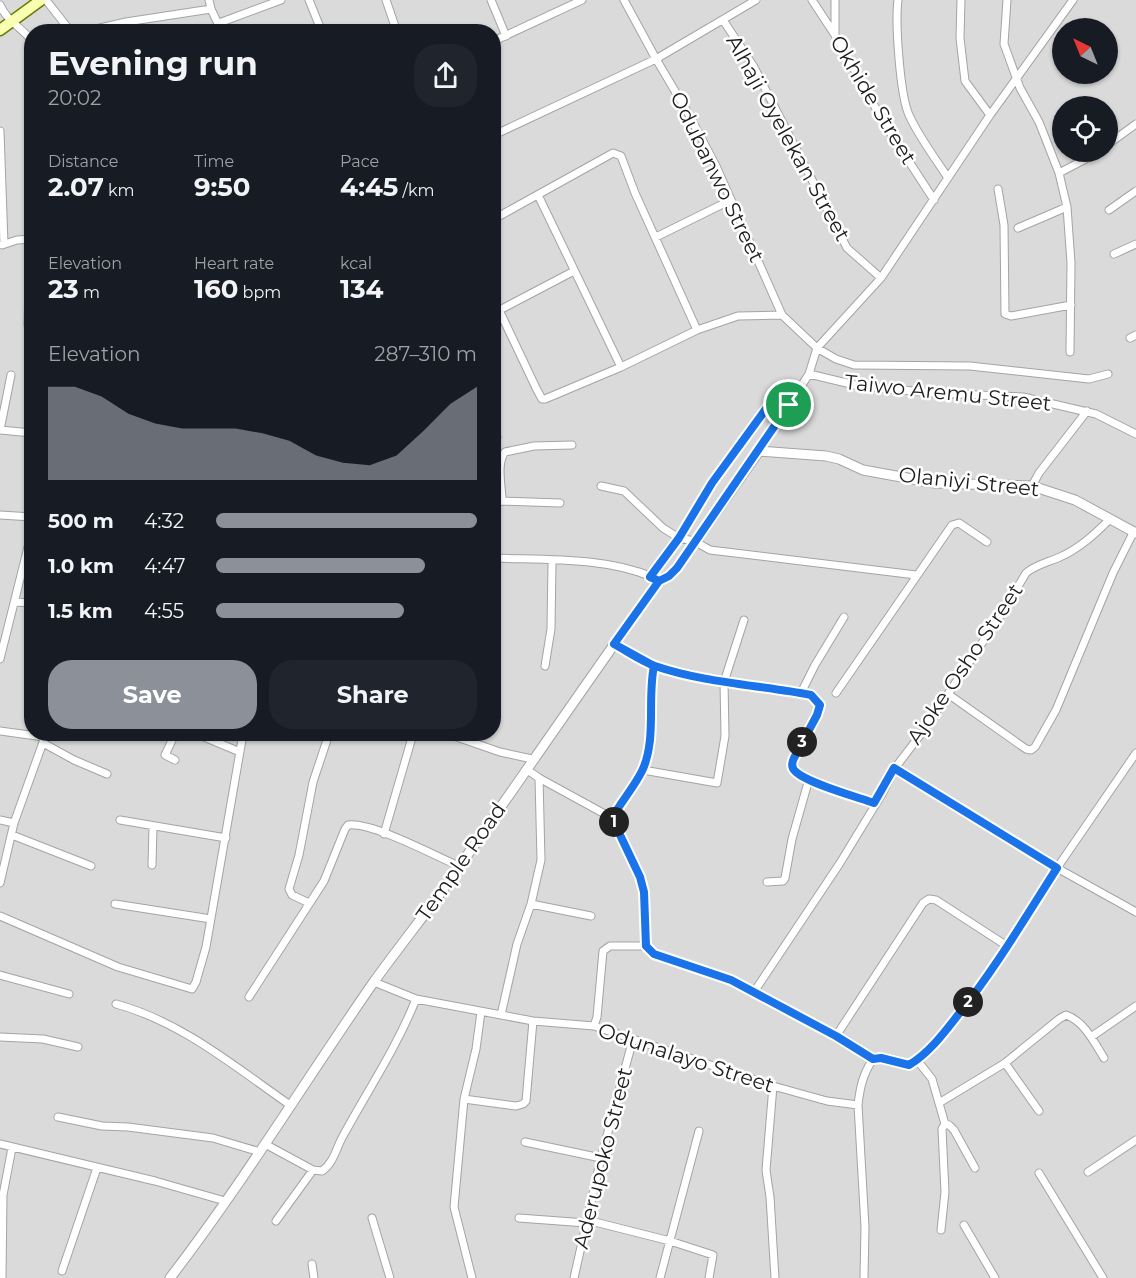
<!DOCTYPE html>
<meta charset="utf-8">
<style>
:root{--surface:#171b24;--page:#20242c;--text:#f1f3f6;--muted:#9ea1a6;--accent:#8c9099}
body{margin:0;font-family:Montserrat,sans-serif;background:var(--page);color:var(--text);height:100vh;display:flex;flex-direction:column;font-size:22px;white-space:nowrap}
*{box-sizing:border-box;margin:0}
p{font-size:20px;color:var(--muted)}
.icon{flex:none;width:33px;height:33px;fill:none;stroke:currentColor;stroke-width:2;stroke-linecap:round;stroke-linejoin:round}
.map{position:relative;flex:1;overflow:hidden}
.side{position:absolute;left:24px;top:24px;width:477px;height:717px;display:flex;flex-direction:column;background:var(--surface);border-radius:24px;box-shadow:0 2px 4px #0004}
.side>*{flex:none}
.needle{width:39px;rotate:317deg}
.controls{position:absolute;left:1052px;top:18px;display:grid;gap:12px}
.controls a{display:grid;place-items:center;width:66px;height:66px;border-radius:50%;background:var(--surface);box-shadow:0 2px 4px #0004;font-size:30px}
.pin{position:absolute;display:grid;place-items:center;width:51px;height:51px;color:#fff;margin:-26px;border:3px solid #fff;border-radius:50%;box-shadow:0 2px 6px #0007}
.km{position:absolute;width:30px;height:30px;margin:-15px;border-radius:50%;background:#222;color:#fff;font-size:16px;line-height:30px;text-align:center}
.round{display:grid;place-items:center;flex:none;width:63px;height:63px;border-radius:24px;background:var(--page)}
.summary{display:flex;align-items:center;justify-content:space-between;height:102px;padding:0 24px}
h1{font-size:33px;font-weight:700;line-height:45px}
.metrics{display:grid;grid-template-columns:repeat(3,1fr);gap:9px;height:102px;padding:6px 24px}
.metrics div{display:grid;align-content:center}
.metrics b{font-size:26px;font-weight:700}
.metrics small{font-size:16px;font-weight:400}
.metrics p{font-size:16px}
.chart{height:168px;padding:12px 24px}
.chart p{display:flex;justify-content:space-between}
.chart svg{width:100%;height:108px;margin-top:6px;fill:var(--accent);opacity:.7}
.primary-button{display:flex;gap:12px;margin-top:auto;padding:12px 24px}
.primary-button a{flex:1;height:69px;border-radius:24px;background:var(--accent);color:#fff;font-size:24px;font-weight:700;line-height:69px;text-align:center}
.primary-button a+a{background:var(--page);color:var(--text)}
ul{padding:0 24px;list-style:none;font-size:20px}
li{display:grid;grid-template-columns:96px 72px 1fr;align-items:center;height:45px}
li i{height:15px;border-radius:8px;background:var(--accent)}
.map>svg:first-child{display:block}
.residential{fill:#dbdada;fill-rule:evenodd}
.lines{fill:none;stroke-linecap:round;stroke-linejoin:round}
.minor-casing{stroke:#a4a4a4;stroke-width:9}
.tertiary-casing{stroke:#a4a4a4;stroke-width:11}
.secondary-casing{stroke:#697900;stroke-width:13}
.minor{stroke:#fff;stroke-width:7}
.tertiary{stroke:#fff;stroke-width:9}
.secondary{stroke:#f9ffb1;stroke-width:10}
.route-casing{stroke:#fff;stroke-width:12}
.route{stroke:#1a73e8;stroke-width:8}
.labels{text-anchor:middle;stroke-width:5;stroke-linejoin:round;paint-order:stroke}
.street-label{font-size:21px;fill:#1d1d1d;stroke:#fff}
</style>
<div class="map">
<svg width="1136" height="1278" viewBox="0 0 1136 1278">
<rect width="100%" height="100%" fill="#efebe2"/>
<path class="residential" d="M0,0H1136V1278H0ZM1062,28H1107V74H1062ZM32,32H494V734H32ZM1062,106H1107V152H1062Z"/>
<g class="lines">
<g class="minor-casing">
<path id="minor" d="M46,0L71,32
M309,0L322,32
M386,0L397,32
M491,0L506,36
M624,0L656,59L688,113L716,166L782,315L817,348L836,359L854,365L970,366L1089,379L1108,374
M812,0L835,35L884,123L934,200
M835,0V35
M898,0C895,23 900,95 909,115C919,137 935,158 948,178
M961,0L960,38L965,81L990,115
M1007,0L1004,44L1020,88L1039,122L1059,173L1067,207L1071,263L1070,352
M0,5C7,21 21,27 32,41
M211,9L222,32
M723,20L754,67L847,248L881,278
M219,23L281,0
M83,32L126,22L211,9L209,0
M494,41L582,0
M0,131L4,244
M494,135L656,59L756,0
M1107,145L1136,124
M1059,173L1099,152
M998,189L1004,225L1005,314L1011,316L1071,305
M538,195L621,367
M1109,210L1136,191
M494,219L613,153L621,156L635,193L697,330
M1018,228L1067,207
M656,237L731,200
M2,245L17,240L32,239
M1114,254L1136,244
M499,310L537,390L542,399H545L621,367L697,330L738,316L782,315
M494,313L574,271
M28,325L30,239
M1130,338L1136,335
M809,374L855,385L932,393L1023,397L1096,414L1136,434
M0,430L11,375
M0,430L32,433
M494,436L497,437
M759,451L809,374L817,348L881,278L990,115L1073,0
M601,486L624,491L663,528L679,538L694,541L710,550L916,575
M1032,486L1039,473L1087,411
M502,501C502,487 496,463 505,452L534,446L572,445
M494,504L502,501L560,503
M0,515L32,517
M494,558C544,560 605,557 652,577
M649,577L679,538L712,483L771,401L776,399L789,405
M15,602L32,603
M614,644L655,666L724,682L811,695L820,705L817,715L794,758C792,763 791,767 795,771C806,783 857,797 874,803
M0,659L32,531
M545,666L551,629L552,560
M801,693L815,665L844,617
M836,693L952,525L959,523L987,542
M948,694L1026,749L1031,750L1035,747L1056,710L1113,573L1134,531
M0,731L44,737
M175,734L165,755L175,760
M197,734L240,752
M448,734L500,752L532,759
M43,743L74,760L107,774
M895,768L1057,868L1136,912
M643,770L717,783L725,736L724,682L744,620
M539,778L612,818L640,877L644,892L646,946
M612,818C621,802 634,787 642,771C657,740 647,698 655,666
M0,820L14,823
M120,820L226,838
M384,834L413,734
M12,835L91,866
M152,865L153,826
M767,882L783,881L785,878L792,839L809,779
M0,883L14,823L46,734
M309,903L292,895L289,889L299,855L313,782L329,734
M115,904L211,919
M531,904L591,916
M0,916L118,967L192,989L196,982L206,947L243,734
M0,975L69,994
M374,982L416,999L533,1021L594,1026L773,1086L827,1101L858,1105
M754,992L840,863L882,794L895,768L924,730L1004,610L1026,573C1035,565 1049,562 1060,557C1080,548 1095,534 1110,519
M249,997L324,881L345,829L348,825C373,822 435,856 459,866
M116,1004C182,1022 235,1067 290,1105
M501,1015L517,944L531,904L541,860L539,778L526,769
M594,1026L597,1017L603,951L610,946H646L654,954L668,960L731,980L836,1036L873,1059L881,1058L909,1065L917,1060L940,1038L983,983L1057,868L1136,753
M836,1036L923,903L929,899L936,900L1007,946
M0,1037L43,1039L78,1047
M1091,1037L1136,1006
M917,1060L932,1079L945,1124L949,1125L954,1130L975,1168
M1005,1063L1039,1111
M773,1086L766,1170L770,1197L775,1278
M464,1099L516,1106L523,1104L526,1101L533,1021
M939,1103L1005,1063L1059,1019L1066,1015C1084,1021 1094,1042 1104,1058
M58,1117L102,1126L128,1127L213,1138L260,1152
M525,1142L601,1158
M0,1144L155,1181L225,1201
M265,1144L313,1170L322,1171C334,1163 336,1148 343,1136C368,1090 397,1047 416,999
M1088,1172L1136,1140
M1039,1173L1103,1278
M372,1218L390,1278
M519,1218L586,1223
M587,1220L670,1241L713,1255L709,1278
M276,1221L313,1170
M964,1225L995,1278
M941,1230L945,1192L942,1129L945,1124
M312,1264L314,1278
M62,1271L97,1168
M2,1278L3,1195L12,1148
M472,1278L454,1207L464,1099L476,1049L481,1012
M574,1278L601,1158L633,1039
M660,1278L699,1131
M864,1278L865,1227L858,1105C860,1087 863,1074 873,1059"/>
</g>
<g class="tertiary-casing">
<path id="tertiary" d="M170,1278C243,1183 305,1081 373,983C401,944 432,906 459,867C526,771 592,675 659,581L668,576L677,568L759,451L826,456L839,459L863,470L934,483L1032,486L1075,500L1136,533"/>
</g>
<g class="secondary-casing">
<path id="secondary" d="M0,30L41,0"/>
</g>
<use href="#minor" class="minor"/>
<use href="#tertiary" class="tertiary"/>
<use href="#secondary" class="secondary"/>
</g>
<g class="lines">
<g class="route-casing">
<path id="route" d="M789,405L677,568L669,576L659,581L614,644L654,666C647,698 657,740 642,771C634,787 621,802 612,818L640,877L644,892L646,946L654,954L731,980L836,1036L873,1059L881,1058L909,1065C929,1053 944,1033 958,1015C995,969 1025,918 1057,868L894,768L874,803C857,797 806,783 795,771C791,767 792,762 794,758L817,715L820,705L811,695C759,685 705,683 655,666C641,661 627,651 614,644L659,581L650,577L679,538L712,483L771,402L776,399L789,405"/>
</g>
<use href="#route" class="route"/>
</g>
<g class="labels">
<g class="street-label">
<text transform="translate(873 100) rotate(59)" y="7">Okhide Street</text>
<text transform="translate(788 138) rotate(61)" y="7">Alhaji Oyelekan Street</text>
<text transform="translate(717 177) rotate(64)" y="7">Odubanwo Street</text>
<text transform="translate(948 393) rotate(6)" y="7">Taiwo Aremu Street</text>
<text transform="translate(969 482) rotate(6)" y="7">Olaniyi Street</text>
<text transform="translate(965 664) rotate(-56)" y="7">Ajoke Osho Street</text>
<text transform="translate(461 862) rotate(-55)" y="7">Temple Road</text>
<text transform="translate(686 1058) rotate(18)" y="7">Odunalayo Street</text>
<text transform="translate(603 1158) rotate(-76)" y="7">Aderupoko Street</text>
</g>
</g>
</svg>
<div class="controls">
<a><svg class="needle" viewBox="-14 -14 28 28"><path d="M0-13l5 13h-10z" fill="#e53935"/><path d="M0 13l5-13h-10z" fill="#9ea1a6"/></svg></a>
<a><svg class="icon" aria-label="locate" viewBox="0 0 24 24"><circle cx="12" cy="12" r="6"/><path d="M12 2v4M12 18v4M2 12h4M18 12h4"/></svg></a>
</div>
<div class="pin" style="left:789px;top:405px;background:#1e9e55"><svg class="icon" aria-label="arrive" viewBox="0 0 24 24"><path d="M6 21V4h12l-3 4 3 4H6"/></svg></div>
<b class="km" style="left:614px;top:822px">1</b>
<b class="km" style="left:968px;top:1002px">2</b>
<b class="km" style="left:802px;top:742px">3</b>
<section class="side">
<div class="summary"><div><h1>Evening run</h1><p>20:02</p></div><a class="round"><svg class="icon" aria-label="share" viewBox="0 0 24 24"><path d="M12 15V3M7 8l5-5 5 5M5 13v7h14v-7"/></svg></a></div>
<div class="metrics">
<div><p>Distance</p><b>2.07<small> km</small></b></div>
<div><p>Time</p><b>9:50</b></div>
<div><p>Pace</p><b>4:45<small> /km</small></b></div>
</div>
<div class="metrics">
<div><p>Elevation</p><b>23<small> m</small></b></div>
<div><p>Heart rate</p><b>160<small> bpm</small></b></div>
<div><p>kcal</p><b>134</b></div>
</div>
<div class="chart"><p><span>Elevation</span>287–310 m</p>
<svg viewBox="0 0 160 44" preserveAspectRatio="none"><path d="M0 44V6L10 6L20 10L30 17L40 21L50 23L60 23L70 23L80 25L90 28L100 34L110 37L120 38L130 34L140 24L150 13L160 6V44z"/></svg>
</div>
<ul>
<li><b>500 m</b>4:32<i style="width:100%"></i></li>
<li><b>1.0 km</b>4:47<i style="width:80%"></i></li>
<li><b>1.5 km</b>4:55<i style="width:72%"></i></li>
</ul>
<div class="primary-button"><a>Save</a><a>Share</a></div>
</section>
</div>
